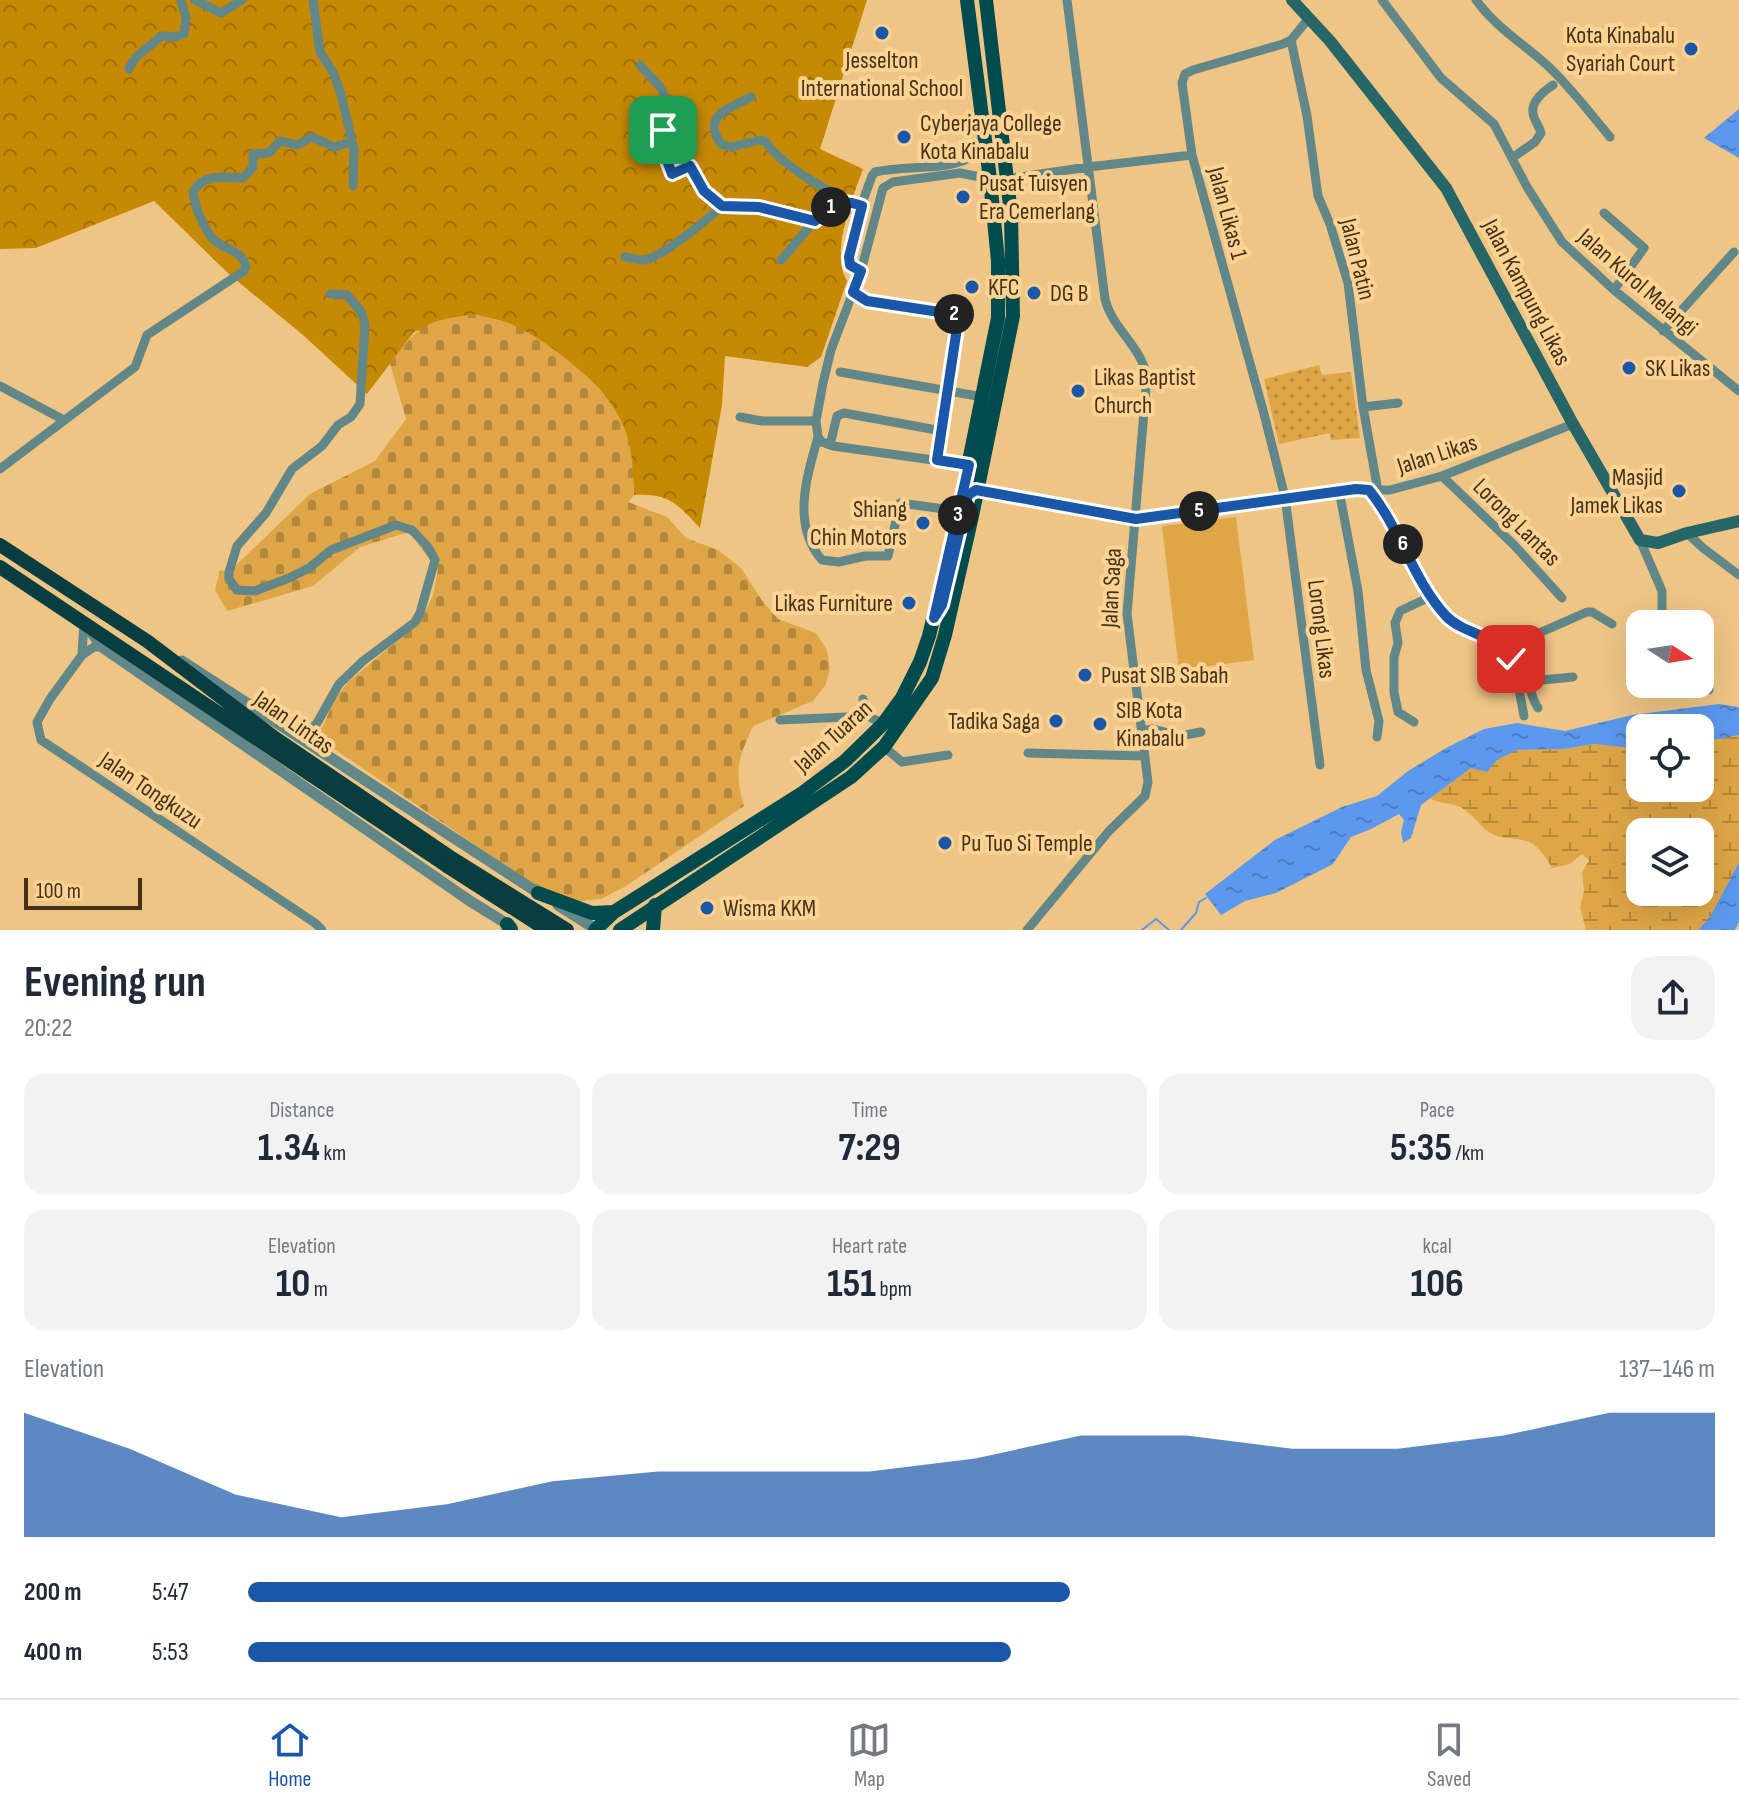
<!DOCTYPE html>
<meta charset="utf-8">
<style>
:root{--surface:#fff;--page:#f2f2f3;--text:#1f2937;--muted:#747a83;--line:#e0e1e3;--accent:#1a57a8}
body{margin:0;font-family:"Sofia Sans Condensed",sans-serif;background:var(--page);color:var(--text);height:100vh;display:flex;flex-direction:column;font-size:30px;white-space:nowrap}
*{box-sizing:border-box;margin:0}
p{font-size:26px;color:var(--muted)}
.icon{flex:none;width:44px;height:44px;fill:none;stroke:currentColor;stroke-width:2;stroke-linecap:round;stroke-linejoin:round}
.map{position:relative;height:930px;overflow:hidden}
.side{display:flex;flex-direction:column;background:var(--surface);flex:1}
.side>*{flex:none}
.needle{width:52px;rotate:102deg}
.buttons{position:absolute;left:1626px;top:610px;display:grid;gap:16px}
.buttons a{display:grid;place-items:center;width:88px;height:88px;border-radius:16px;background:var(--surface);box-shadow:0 8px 32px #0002;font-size:40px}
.scale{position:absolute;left:24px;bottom:20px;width:118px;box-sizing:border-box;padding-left:8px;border:4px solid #433218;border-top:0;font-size:22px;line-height:28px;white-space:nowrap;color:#433218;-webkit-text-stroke:6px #fdd292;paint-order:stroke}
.pin{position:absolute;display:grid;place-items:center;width:68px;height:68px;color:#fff;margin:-34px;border-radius:16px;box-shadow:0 4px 12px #0006}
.km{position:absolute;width:40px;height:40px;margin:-20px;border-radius:50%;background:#222;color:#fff;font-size:22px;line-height:40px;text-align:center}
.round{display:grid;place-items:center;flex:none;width:84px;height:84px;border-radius:24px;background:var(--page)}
.head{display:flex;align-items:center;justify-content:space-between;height:136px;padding:0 24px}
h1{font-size:44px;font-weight:700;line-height:60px}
.metrics{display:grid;grid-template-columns:repeat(3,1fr);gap:12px;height:136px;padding:8px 24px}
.metrics div{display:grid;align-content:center;border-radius:20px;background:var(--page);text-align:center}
.metrics b{font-size:40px;font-weight:700}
.metrics small{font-size:22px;font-weight:400}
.metrics p{font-size:22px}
.chart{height:224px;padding:16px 24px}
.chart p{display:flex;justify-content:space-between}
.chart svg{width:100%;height:144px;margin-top:8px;fill:var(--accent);opacity:.7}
ul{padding:0 24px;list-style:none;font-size:26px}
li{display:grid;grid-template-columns:128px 96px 1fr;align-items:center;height:60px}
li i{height:20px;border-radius:10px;background:var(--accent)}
.tab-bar{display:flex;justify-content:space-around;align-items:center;height:112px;border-top:2px solid var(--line);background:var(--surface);font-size:22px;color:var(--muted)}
.tab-bar a{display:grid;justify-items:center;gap:4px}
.tab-bar .active{color:var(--accent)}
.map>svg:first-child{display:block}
.grass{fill:#dfa647}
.forest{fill:url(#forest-crowns)}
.wetland{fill:url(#wetland-marsh);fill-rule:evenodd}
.cemetery{fill:url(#cemetery-stones)}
.park{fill:url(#park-dots)}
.water{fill:url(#water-ripples)}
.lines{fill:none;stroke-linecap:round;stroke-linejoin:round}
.stream{stroke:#5c98ed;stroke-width:2}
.minor{stroke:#618788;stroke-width:9}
.tertiary{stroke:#618788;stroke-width:11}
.secondary{stroke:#266667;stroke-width:12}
.primary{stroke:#004b4d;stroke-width:14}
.trunk{stroke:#083e40;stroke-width:14}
.trunk-bridge{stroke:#083e40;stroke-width:14}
.route-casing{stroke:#fff;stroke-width:16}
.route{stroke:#1a57a8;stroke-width:10}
.poi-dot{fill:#1a57a8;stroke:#fdd292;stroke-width:3}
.labels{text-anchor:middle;stroke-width:8;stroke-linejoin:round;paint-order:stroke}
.poi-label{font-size:24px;fill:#433218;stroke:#fdd292;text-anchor:start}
.street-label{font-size:24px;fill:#433218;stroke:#fdd292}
</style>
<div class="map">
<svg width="1739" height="930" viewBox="0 0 1739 930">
<defs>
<pattern id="forest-crowns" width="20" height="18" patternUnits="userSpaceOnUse" patternTransform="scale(2)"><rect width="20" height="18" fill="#c68903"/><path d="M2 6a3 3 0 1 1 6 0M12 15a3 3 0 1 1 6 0" fill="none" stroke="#a27104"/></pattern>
<pattern id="wetland-marsh" width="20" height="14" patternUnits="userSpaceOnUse" patternTransform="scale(2)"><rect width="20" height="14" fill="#dfa647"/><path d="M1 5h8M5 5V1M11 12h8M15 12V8" fill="none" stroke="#b6883a"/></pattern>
<pattern id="cemetery-stones" width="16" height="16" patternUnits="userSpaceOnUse" patternTransform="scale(2)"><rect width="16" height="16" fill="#dfa647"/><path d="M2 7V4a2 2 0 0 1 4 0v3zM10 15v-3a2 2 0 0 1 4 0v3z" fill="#b6883a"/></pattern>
<pattern id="park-dots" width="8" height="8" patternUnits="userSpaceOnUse" patternTransform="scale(2)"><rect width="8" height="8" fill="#dfa647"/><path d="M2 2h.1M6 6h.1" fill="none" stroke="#b6883a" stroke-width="1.8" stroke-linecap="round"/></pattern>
<pattern id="water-ripples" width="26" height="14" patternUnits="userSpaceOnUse" patternTransform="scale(2)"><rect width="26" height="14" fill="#5c98ed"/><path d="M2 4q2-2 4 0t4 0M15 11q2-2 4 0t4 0" fill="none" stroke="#4e7dbf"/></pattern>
</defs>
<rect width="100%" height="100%" fill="#efc586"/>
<path class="grass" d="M1236,517L1254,660L1179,670L1162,526Z"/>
<path class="forest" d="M0,0H867L820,149L863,169C852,199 830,253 847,281L821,357L807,367L725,356L722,405L700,528C677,504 670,493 634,495C632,422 611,388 549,349C538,341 525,330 513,326C502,321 431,330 415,331L367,394L303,335L231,276L154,201L36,248L0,249Z"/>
<path class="wetland" d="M1739,735V862L1710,917L1698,930H1586L1580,907L1584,891L1582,873L1589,860L1582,854L1570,864L1552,868C1546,858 1537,843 1526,841C1513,837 1501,840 1489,832C1479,826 1475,815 1460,807C1450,802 1438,804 1430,798L1471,768L1517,750L1564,749L1594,744L1640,749V788H1700V743ZM1640,832H1700V892H1640Z"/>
<path class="cemetery" d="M475,314C487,318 500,319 511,324C549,341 609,388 624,427C633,449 633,472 634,495L628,502L667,517L686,538L718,550L741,568L763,602L778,619L816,633L827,650L830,669L825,686L813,701L753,726C738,759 734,771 744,806L626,886L601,899L570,902L544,892L311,733L323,727L333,702L348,682L421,621L433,595L438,570L409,532L360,547L313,586L227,611L215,590L220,570L229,572L310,494L375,461L406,419L390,364C422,322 423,322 475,314Z"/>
<path class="park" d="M1319,365L1322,375L1351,372L1360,438L1331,440L1330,433L1279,444L1264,379Z"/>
<path class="water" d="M1739,109V158L1704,138Z
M1719,704L1739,707V735L1700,743V728H1640V749L1594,744L1564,749L1517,750L1497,760L1487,772L1471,768L1421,805L1411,838L1403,843L1401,832L1404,820L1399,814L1371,829L1351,837L1333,864L1276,893L1245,901L1221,915L1205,894L1275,840L1342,807L1377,796L1408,771L1446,748L1484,729L1517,723L1565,731L1632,715Z
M1739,862V922L1735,930H1698L1710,917Z"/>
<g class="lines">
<path class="stream" d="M1142,930L1156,919L1169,930
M1181,930L1196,913L1199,902L1206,898"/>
<path class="minor" d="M195,0L221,13L242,0
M313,0L320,52L333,72L341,94L354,150L353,186
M1382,0L1441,78L1494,124L1527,187L1562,242L1614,290L1739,391
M1476,0C1496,28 1524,44 1549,67C1571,88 1590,113 1610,137
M1309,18L1291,40L1283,44L1193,70L1185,74L1182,83L1192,155L1263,410L1285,497L1320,765
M1291,40L1307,116L1318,196L1330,224L1348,283L1363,407L1378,491
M640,65L661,88L670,108L662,138L671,172L675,175L690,166L704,191L722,206
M129,69C135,53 150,48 161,36L175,37L184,34L186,18L181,0
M751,97C729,109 701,115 721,144L731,147L760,140L765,141C782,167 833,195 862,206
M1512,158L1535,142L1541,133C1539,125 1534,121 1533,113C1531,101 1544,91 1553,85
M1006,179L1088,167L1192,155
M1604,213L1644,248L1614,290
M625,257C631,258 637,260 644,260C661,258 708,219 722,206L759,207L815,221
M781,260C801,239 818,209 847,200
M861,271L850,265C845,242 864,199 872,176L875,172C913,163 956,175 986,147
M853,292L867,301L959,315L937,460
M1663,331L1734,252
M840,372L983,397
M0,386L64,420
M1363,407L1398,403
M740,417L762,421H816
M818,437C807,476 791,525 822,560L839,562L865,556H888L900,503L959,511
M830,445L837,416L844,413L942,431
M969,465L833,446L822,442L818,437L816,421L823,383L831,350L861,271L883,188L893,182L960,173L990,179
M0,469L135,367L147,335L244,271L246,267C241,248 225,251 213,239C203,227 195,207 193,192C204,172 224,178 243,178L253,167V154L269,153L280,141L297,145L312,137L334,147L351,142
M1442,476L1514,545L1562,598
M976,490L1136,519L1339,490H1390L1442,476L1573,424
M1339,490L1358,591L1366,670L1379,721L1377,737
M1369,490L1385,510L1435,603L1447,617L1465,630L1505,648L1587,612H1592L1612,624
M1687,533L1703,548L1739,575
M1640,540L1662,591V624
M102,647H94L82,655L50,699L37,722L41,740L315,923L322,930
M1505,648L1516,674L1524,716
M82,655L84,622
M1700,671L1706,675L1709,690
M1516,674L1542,680L1573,677
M1531,676C1528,688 1532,698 1538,708
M1631,681L1640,677
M863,699L868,716L883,724
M780,720L868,716
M1414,722L1398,712L1394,692V657L1398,643L1395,623L1400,611L1432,596
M1141,731L1153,729L1180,736L1201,732
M304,738L317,723L339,684L363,661L415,622L420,613L435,560L428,547L412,530L396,525L331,550L309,568L289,578L255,591L237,590L229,579V572L237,546L266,513L292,469L322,446L338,425L351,417L360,404L365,325L362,313L347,295L330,294
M884,747L902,762L948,755
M1028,753L1145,756
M1027,930L1109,831L1145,796L1148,782L1127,614L1147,376C1140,345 1112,328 1105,299L1067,0"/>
<path class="tertiary" d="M89,629L102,647L470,901L512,927
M182,661L543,896
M558,905L597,930"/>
<path class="secondary" d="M1292,0L1330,41L1446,188L1573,424L1640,540L1658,543L1687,533L1739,521"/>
<path class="primary" d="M538,893L592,913L614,912
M507,924L511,930
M595,930L614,912L801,794L845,761L883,724L902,698L920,662L929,636L959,511L998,318V261L990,179L967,0
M620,930L851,777L884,747L932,678L945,635L972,516L1013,316L1011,214L986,0
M653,930L655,905"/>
<path class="trunk" d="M0,545L147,641L275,738L453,859
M0,567L447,866"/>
<path class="trunk-bridge" d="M453,859L567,930
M447,866L547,930"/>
</g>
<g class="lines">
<g class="route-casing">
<path id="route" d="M663,130V150L672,174L690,166L704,191L722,206L759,207L815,221C833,206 839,197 862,206L849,257L850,265L861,271L853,292L867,301L959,315L937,460L969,465L934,618L942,605L968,495L976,490L1136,519L1356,489L1369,490C1400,528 1413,580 1446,616C1464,635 1500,635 1511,659"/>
</g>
<use href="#route" class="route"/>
</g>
<g class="poi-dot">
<circle cx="882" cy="33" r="8"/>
<circle cx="1691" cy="49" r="8"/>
<circle cx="904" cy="137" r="8"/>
<circle cx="963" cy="197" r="8"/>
<circle cx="972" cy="287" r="8"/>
<circle cx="1034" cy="293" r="8"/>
<circle cx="1629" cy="368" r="8"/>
<circle cx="1078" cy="391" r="8"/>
<circle cx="1679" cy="491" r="8"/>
<circle cx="923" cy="523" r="8"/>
<circle cx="909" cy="603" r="8"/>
<circle cx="1085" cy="675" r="8"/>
<circle cx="1056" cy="721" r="8"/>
<circle cx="1100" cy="724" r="8"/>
<circle cx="945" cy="843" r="8"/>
<circle cx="707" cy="908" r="8"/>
</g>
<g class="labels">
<g class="poi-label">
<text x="1675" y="43" text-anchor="end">Kota Kinabalu<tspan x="1675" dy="28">Syariah Court</tspan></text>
<text x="882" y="68" text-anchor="middle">Jesselton<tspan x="882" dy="28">International School</tspan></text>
<text x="920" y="131">Cyberjaya College<tspan x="920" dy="28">Kota Kinabalu</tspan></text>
<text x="979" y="191">Pusat Tuisyen<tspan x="979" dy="28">Era Cemerlang</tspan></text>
<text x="988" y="295">KFC</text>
<text x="1050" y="301">DG B</text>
<text x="1645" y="376">SK Likas</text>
<text x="1094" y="385">Likas Baptist<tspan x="1094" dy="28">Church</tspan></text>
<text x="1663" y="485" text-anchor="end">Masjid<tspan x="1663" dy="28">Jamek Likas</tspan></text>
<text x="907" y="517" text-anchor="end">Shiang<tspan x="907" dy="28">Chin Motors</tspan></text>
<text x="893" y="611" text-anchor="end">Likas Furniture</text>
<text x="1101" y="683">Pusat SIB Sabah</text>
<text x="1116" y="718">SIB Kota<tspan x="1116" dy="28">Kinabalu</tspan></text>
<text x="1040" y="729" text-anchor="end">Tadika Saga</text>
<text x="961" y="851">Pu Tuo Si Temple</text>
<text x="723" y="916">Wisma KKM</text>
</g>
<g class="street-label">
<text transform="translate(1228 213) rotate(75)" y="8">Jalan Likas 1</text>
<text transform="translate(1358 259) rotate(76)" y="8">Jalan Patin</text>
<text transform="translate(1638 282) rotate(41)" y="8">Jalan Kurol Melangi</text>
<text transform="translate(1527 292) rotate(62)" y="8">Jalan Kampung Likas</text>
<text transform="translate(1437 454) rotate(-18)" y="8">Jalan Likas</text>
<text transform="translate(1517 522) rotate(45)" y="8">Lorong Lantas</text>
<text transform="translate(1111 588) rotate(-87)" y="8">Jalan Saga</text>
<text transform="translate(1322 629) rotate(83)" y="8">Lorong Likas</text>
<text transform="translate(294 722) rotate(35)" y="8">Jalan Lintas</text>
<text transform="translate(833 736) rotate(-42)" y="8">Jalan Tuaran</text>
<text transform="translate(151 790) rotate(34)" y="8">Jalan Tongkuzu</text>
</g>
</g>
</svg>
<div class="buttons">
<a><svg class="needle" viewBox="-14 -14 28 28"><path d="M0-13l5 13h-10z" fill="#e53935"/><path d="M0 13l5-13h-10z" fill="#747a83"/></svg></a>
<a><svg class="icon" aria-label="locate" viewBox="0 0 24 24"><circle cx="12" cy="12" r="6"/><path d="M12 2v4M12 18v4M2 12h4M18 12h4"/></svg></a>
<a><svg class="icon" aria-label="layers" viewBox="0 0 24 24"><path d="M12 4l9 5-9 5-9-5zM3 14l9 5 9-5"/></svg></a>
</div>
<div class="scale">100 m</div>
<div class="pin" style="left:663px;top:130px;background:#1e9e55"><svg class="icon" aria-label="arrive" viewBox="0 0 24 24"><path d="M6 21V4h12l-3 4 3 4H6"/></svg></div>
<div class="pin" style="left:1511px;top:659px;background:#d93025"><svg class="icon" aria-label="check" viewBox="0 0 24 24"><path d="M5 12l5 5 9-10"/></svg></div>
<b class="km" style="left:831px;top:207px">1</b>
<b class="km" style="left:954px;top:314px">2</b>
<b class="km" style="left:958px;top:515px">3</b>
<b class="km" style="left:1199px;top:511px">5</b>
<b class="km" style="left:1403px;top:544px">6</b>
</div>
<section class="side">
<div class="head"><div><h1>Evening run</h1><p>20:22</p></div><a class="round"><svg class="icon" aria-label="share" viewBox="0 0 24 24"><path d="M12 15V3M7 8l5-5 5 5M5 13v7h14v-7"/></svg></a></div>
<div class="metrics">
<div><p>Distance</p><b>1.34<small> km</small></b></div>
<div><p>Time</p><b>7:29</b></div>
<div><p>Pace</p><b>5:35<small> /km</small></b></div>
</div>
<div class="metrics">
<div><p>Elevation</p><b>10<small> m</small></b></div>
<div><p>Heart rate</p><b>151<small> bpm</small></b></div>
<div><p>kcal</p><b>106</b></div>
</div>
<div class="chart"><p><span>Elevation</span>137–146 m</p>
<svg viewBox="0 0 160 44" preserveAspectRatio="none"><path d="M0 44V6L10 17L20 31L30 38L40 34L50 27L60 24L70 24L80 24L90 20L100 13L110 13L120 17L130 17L140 13L150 6L160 6V44z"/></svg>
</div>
<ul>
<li><b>200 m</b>5:47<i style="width:56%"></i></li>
<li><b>400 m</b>5:53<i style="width:52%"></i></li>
</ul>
</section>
<nav class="tab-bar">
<a class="active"><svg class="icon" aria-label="home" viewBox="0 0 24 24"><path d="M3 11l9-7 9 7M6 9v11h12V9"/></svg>Home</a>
<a><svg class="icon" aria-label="map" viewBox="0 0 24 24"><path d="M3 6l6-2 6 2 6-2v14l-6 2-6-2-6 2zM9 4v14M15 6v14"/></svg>Map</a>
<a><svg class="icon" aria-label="saved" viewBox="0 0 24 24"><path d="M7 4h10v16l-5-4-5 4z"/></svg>Saved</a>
</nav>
